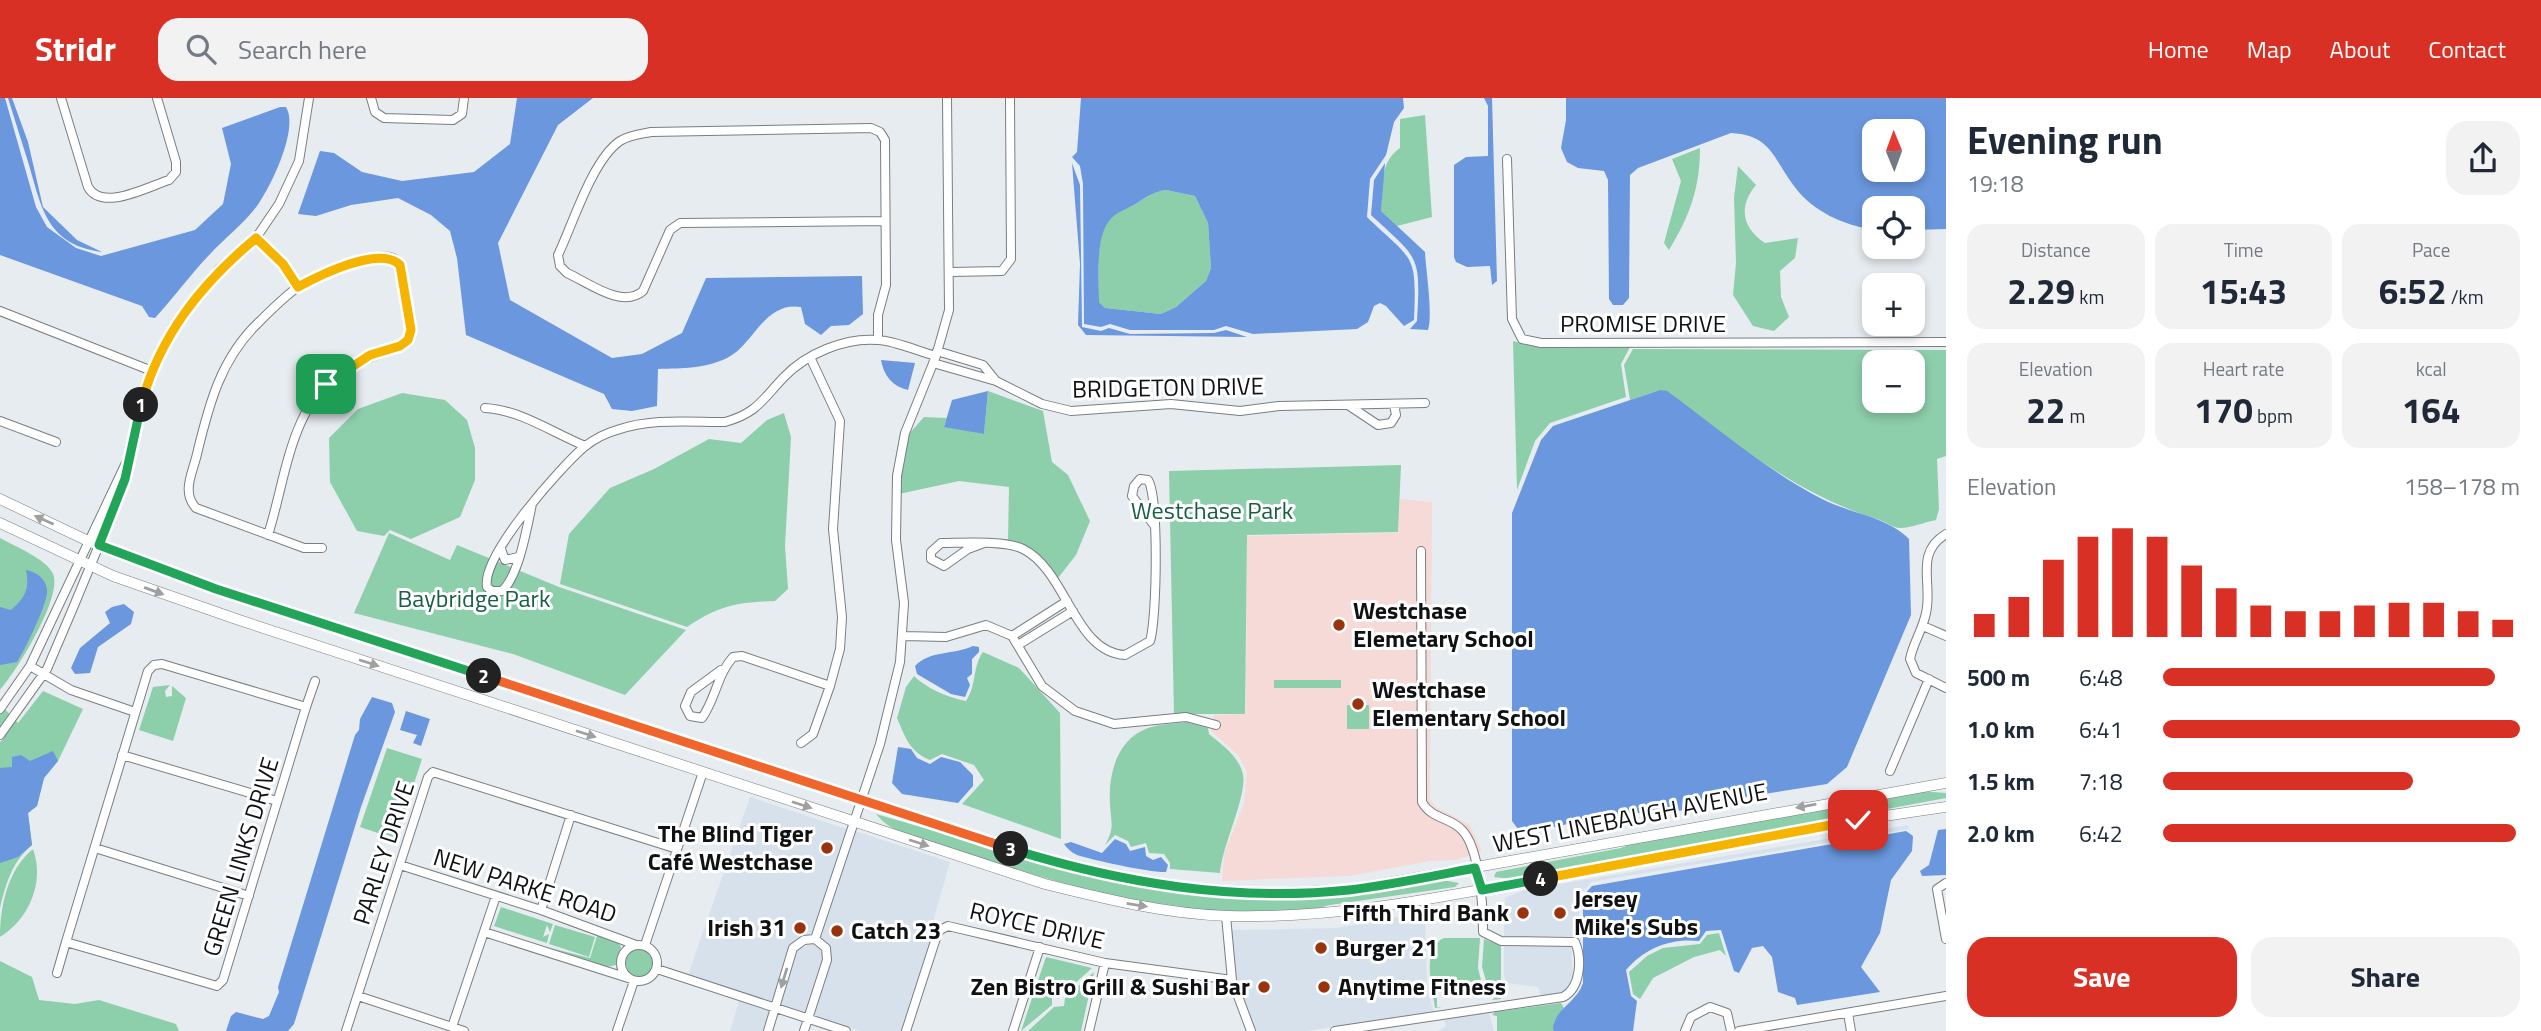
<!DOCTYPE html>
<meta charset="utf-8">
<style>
:root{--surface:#fff;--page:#f2f2f3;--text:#1f2937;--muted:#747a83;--accent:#d93025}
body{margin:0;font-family:"Titillium Web",sans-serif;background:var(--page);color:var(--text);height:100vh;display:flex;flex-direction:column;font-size:26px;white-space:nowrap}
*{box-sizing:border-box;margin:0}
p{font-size:23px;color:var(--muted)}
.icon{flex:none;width:38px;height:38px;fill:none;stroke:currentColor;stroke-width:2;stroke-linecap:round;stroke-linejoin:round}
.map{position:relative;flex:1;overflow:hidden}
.panel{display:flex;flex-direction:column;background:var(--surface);width:595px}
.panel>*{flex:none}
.needle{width:46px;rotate:359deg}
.buttons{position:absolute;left:1862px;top:21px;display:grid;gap:14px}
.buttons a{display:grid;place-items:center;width:63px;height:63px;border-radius:14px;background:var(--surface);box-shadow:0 4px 10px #0003;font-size:35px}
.pin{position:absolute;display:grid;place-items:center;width:60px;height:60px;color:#fff;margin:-30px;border-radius:14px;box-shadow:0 4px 10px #0006}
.km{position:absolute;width:35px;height:35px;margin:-18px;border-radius:50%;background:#222;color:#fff;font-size:19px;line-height:35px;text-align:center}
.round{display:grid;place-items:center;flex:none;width:74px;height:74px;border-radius:21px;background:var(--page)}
.summary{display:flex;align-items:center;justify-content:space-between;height:119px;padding:0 21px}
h1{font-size:38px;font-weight:700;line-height:52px}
.metrics{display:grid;grid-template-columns:repeat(3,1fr);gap:10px;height:119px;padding:7px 21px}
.metrics div{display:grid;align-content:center;border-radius:18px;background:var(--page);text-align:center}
.metrics b{font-size:35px;font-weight:700}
.metrics small{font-size:19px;font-weight:400}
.metrics p{font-size:19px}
.chart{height:196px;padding:14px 21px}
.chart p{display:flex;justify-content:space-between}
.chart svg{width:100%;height:126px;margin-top:7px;stroke:var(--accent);stroke-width:6}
.button{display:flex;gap:14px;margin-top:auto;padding:14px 21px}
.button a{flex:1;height:80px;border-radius:21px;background:var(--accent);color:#fff;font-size:28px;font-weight:700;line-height:80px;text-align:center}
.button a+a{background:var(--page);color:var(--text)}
ul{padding:0 21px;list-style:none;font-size:23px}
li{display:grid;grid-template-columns:112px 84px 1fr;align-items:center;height:52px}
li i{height:18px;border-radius:9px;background:var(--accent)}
header{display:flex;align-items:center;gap:42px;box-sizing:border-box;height:98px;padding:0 35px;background:var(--accent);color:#fff}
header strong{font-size:33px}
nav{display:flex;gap:38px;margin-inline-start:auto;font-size:24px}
.search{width:490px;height:63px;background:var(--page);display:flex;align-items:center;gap:18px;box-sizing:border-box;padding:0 24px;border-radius:21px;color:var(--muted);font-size:26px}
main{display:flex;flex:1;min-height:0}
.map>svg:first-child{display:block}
.built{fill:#d7e1ec}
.education{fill:#f5dad7}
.green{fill:#8dceab;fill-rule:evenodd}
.water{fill:#6a97dd;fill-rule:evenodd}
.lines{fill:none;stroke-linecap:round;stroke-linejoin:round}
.minor-casing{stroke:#797e82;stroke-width:10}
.major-casing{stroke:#797e82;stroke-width:11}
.minor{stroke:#fff;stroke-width:8}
.major{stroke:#fff;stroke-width:10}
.oneway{fill:#9fa0a1}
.split-1-casing{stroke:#fff;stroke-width:14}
.split-2-casing{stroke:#fff;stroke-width:14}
.split-3-casing{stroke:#fff;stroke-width:14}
.split-4-casing{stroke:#fff;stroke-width:14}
.split-5-casing{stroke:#fff;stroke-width:14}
.split-1{stroke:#f5b400;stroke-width:9}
.split-2{stroke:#22a559;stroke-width:9}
.split-3{stroke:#f0652b;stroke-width:9}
.split-4{stroke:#22a559;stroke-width:9}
.split-5{stroke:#f5b400;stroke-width:9}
.poi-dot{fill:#99330d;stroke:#fff;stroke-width:2.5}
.labels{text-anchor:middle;stroke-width:6;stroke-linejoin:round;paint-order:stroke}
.street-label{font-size:24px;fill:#101113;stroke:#fff}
.park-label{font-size:24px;fill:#186041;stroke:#fff}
.poi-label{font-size:24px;font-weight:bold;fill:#101113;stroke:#fff;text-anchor:start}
</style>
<header>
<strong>Stridr</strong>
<div class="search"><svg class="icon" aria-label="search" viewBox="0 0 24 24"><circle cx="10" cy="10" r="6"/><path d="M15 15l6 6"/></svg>Search here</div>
<nav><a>Home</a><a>Map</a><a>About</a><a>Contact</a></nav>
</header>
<main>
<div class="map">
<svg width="1946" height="933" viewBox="0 0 1946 933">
<rect width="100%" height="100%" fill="#e7ecf1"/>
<path class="built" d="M750,699L847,731L812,837L796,841L791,847L773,905L688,877Z
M1908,727L1909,731L1591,784L1580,797L1578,841L1572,838L1504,839L1505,800L1524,792Z
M855,733L950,764L934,820L933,836L902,933H861L813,918L831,863L829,850L819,839Z
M1425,814L1427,891L1434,914L1307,933H1255L1236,881L1230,832L1336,830Z
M814,845L822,853L823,862L805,916L780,907L797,852Z
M1504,847H1571L1573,882L1567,893L1541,898L1538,889L1508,885L1504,879Z
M739,903L770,913L764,933H730Z
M1489,914L1494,933H1438L1446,928L1444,921Z"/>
<path class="education" d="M1400,401L1432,404L1430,701L1436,709L1470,727L1482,753L1456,762L1430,763L1349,778L1222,783L1224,756L1244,705L1247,674L1238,657L1211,633L1214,617L1246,616L1247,438L1398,435Z"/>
<path class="green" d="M1425,17L1432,119L1397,128L1381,113C1383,89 1379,64 1400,50V21Z
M1700,50C1700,90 1690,117 1669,152L1664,145L1681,83L1672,61Z
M1738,68L1756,87C1738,108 1742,130 1765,145L1798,140L1795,160L1780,173L1781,199L1789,219L1774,233L1753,228L1733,197L1736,165L1734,100Z
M1166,92L1195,98L1208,125L1211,170L1206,183L1176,209L1161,216L1105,210L1099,204C1099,182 1095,141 1108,123C1115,114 1127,111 1137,105C1148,98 1153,94 1166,92Z
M1513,243L1542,250L1630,249L1621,266L1626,299L1550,325L1535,343L1517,392Z
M1633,251L1946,252V358L1937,361L1939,411L1936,422C1925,424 1911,430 1900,430C1893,430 1886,424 1880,422C1792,395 1735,343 1660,292L1630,302L1624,267ZM1874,264H1913V303H1874Z
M988,293L1043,313L1052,364L1068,377L1090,423L1076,457L1058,480C1047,461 1029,447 1008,443L1009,389L959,383L899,396L908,337L924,319L947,320L944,328L984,336Z
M402,295L445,302L467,322L475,350V382L460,419L411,441L390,432L384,438L357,433L330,384L329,340L358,311Z
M784,315L791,339L785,448L788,491L775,503C738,504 719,507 687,529L560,486L569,436L610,390L654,371L709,341L741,345L767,322Z
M1401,367L1398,434L1247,437L1245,616H1174L1169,373Z
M389,435L450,462L457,447L559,489L686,532L625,597L513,556L354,515Z
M0,440C14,448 47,461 53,476C63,499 16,574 0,592Z
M983,554L1019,570L1060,615L1061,741L962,706L984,682L974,667L942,656L930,662C910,654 905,639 897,620L906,589L914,578C926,590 949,600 966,603C977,587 972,569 983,554Z
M1274,582H1341V590H1274Z
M170,587L165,593L166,599L172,598V588L186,600L173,643L139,632L153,589Z
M43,593L83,611L58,663L44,680L37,708L28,715L32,747C12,764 6,785 0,810V644L5,639L0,632V606L18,625Z
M1347,607H1369V631H1347Z
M1186,624L1208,630L1209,636C1221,646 1237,657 1242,673C1250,693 1222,746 1220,775L1170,771V765L1164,756L1149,755L1146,745L1131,749L1128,743L1115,737L1105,747C1115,729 1111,726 1110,706C1108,676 1117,641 1148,630C1159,626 1174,626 1186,624Z
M387,650L422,661L396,741L360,729Z
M1918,693L1946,695V700L1512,781L1494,779L1496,774L1621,750L1638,743Z
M876,716L1079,775L1172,793L1278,799L1362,793L1436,781L1459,785L1455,789L1330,807C1307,814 1285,813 1261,814C1157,815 1061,787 963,754C936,745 895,740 876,716Z
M33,751C45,784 29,821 0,839C0,808 8,771 33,751Z
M501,809L553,826L550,834L547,827L543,839L549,836L547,845L494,828Z
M556,823L618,843L621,849L616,867L607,869L547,849L590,860L597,838Z
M555,827L595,839L589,859L549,846Z
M1719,835L1726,858L1720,852L1694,859L1653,880L1640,901L1633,896L1629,874L1647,858L1663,850L1700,846L1707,837Z
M1444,840H1480L1478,870L1484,895L1437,893V909H1442L1435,910C1432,890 1421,850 1444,840Z
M1484,841L1501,848V901L1492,902L1498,897L1490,896L1482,869Z
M626 865a14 14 0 1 1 28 0a14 14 0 1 1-28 0Z
M1046,859L1092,870L1062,897L1052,900V907L1021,933Z
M0,863L32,879L39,902L75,906L99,902L176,926L179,933H0Z
M1094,874L1081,933H1028L1054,909L1064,908L1065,900Z
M1561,905L1564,910L1554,924V933H1497V918L1492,917L1495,914Z"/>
<path class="water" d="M0,0H5L36,109L47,129L76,150L101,158L195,132L223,106L231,66L222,30L280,9H286C299,30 272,86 259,105C247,123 226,139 211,155C191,176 174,199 155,220L149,219L142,208L0,157Z
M8,0H12L28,44L43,109L77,142L102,154C48,147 42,112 29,67C22,45 15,22 8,0Z
M517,0H593L558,27L498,145L510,202L612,260L642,256L682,235L706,180L862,178L863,216L849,227L831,228L821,237L805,226L801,209C764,203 754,247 727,260C704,271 683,270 658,271L657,308L632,313L612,311L604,296L466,237L457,160L450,133L431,117L398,100L351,107L316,118L298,116L320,53L334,55L362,74L402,83L474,74L510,46Z
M1081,0H1403L1404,10L1394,24L1386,57L1370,81L1367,119C1413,164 1417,153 1414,222L1404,228L1386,208L1380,205L1374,208L1368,224L1357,231L1253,236L1226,228L1214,232H1130L1110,226L1101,229L1084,226L1083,86L1080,68L1072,59L1077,54ZM1166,92L1195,98L1208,125L1211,170L1206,183L1176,209L1161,216L1105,210L1099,204C1099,182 1095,141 1109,123C1115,114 1128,111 1137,105C1148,98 1153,94 1166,92Z
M1484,0H1492L1497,183L1492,187L1490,168L1467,169L1456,164L1454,159V67L1466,59L1488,58V8Z
M1566,0H1946V131L1913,132V110H1874V132C1844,127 1813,114 1794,88C1773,60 1771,37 1731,35L1638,70L1630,77L1629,200L1623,207H1613L1609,201L1608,82L1604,73L1578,70L1567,64L1561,50L1566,22ZM1874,33H1913V72H1874Z
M1072,65L1080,87L1082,229L1101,233L1109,230L1130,236L1214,235L1226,232L1247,239L1086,237L1078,227L1080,166Z
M1385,65L1381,113L1425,154C1426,174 1433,216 1428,232L1410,231L1417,223C1421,155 1418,161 1371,117L1374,82Z
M881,262L915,265L908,292C892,288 884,278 881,262Z
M1660,292L1667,293C1719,331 1766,372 1822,401C1851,416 1886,418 1909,441L1911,517L1847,669L1827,686L1745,699L1690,712L1606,717L1529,735L1518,731L1512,723V415L1541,342L1553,328Z
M988,293L984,336L944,329L952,302Z
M26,472C37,474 48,482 47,495C46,508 25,552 17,564L0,567V509L11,512C25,500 30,491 26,472Z
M124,506L134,514L131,526L98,549L90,575L75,576L71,570L80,550L110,525L105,514L112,509Z
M973,548L979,549V554L972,561V576L967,580L970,587L965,599L951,596L917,576L915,568C930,552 954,557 973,548Z
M372,599L392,605L395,614L361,709L294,926L288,933H226L231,918L236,914L263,921L269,918L279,894L278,889L355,637L359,632L360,621Z
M406,613L430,621L421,648L413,645L417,637L400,632Z
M898,649L911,651L917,660L930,666L941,659L960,664L973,677V688L958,705L902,696L892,685Z
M53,653L58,663L44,680L37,708L28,715L32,747L18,759L0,765V670L12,669V659L21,657L30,663Z
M1946,731V777L1922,778L1920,773L1929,767L1938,732Z
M1906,733L1913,738L1912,753L1891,782L1880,835L1861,869L1880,894L1797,907L1795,900L1778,894L1772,859L1763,848L1752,850L1739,875L1734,873L1721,832L1706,833L1699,843C1670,840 1645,850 1626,872L1631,898L1637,903L1633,933H1554L1553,930C1555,911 1577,904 1583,885V798L1592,788Z
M1115,741L1126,746L1130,753L1145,749L1146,758L1153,762L1161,759L1168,767L1166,774C1152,775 1092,762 1077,757C1072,755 1067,750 1064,746L1071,744L1102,755Z"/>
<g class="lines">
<g class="minor-casing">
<path id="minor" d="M61,0L88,89C102,114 147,89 169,82L176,74V64L157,0
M371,0L375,14L384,20L453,22L462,16L464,0
M1507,61L1512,221L1522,241L1541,245L1946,244
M256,140L283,166L298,189
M950,174L1002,173L1011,161L1010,0
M0,213L152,273
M878,242V217L886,187L885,42L880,34L871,30L651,34C641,36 629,37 620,43C592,62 573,126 558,157L560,168L567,175C589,185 622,211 643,193L670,132L680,125L885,123
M937,253L983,267L996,283
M933,265L996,283L1042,306L1071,313L1171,306L1240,313L1279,308L1425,305
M1348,307L1378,327L1391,325L1396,317L1394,306
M485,310C521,312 553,335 585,348
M0,323L56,344
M532,406C527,429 519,478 502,493H492L487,489C481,458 560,370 584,349C593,342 606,335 617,332C651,320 689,324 725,324C757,315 762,302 784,279C806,256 845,239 878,242C896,243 917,253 936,258
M1946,436C1914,455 1933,486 1926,515C1923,531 1913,545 1910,561L1916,575L1946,590
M268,437C287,377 290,305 347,269C361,260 402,252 409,241C415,229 407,207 405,194C404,184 404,166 393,160C377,152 314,178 298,189C285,198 271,212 259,224C221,260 209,306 197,356C193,374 181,394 196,410L304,450H322
M984,445L968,451L944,468L931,461V454L941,445C962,445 1006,442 1023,451C1067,473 1074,554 1125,557L1150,543C1157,521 1159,398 1148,382L1140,381L1134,388L1132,398L1154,427
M501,451L505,462L518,459
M1923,528L1946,538
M904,538L946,539L986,527L1012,538L1042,588L1075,613L1114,626L1186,619L1216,627
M1012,538L1067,503
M1018,547L1073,513
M162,566L306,609L223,882L217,888L66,844L148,573L154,567Z
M30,568L71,592L135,614
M721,572L691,594L685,608L690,618L702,620C716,600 717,577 733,559L742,558L830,588
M306,609L315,583
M0,611L30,568L125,367
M0,637L47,571L73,510L121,394L152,273L173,229L219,171L256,140L279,106L299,63L309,0
M801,645L813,636L830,588L840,551L842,519L833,431L840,323L810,259
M122,657L277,703
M1890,673L1929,581
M95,750L249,798
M400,767L541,812L636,847
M1946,785L1937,791L1946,841
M541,812L571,717
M1226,818L1232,882L1251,933
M484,834L628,880
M815,841L880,646L900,564L904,505L896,442L897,378L905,335L936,258L949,212L947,0
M621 865a18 18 0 1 1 36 0a18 18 0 1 1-36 0Z
M645,847L703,674
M657,871L846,933
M57,875L66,844
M358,898L464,933
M1848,915L1851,933
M452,929L496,798
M346,933L428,679L433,674L677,751
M617,933L634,883
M768,933L793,850L804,842L815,841
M804,933L827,862L826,850L815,841
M906,933L937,837L940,832L948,828L1105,865L1232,882
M1013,933L1040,849
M1089,933L1105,865
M1335,933L1563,899C1581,890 1582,860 1575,844L1501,843L1483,834C1483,808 1480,751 1462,732C1450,719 1431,721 1422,704L1421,453
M1685,933L1691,919L1710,909L1727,915L1731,933
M1739,933L1946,898"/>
</g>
<g class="major-casing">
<path id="major" d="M0,401L88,443L216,491L995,746L1086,773L1183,790L1268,795L1348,792L1946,685
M0,425L113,478L239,522L1045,786C1105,801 1166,816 1228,818C1342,821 1453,797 1564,776C1691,752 1818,727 1946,709"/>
</g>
<use href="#minor" class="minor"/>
<use href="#major" class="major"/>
</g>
<defs><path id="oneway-solid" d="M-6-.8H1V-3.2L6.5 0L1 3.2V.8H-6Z" transform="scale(1.75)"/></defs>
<g class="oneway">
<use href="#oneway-solid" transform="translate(44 422) rotate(-156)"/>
<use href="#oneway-solid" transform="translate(154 493) rotate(20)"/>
<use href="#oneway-solid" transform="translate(369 565) rotate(18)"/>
<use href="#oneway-solid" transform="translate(586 636) rotate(18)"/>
<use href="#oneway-solid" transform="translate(802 707) rotate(18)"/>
<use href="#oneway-solid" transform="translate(1806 708) rotate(170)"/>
<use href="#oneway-solid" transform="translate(919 745) rotate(18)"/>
<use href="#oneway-solid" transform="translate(1137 807) rotate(9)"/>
<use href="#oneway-solid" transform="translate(784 880) rotate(107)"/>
</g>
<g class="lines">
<g class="split-1-casing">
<path id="split-1" d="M141,307C160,237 201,186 256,140L283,166L298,189C320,177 380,147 400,167L411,232L408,242L400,248L370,257L326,286"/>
</g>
<g class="split-2-casing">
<path id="split-2" d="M141,307L125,381L99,447L216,491L484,578"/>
</g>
<g class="split-3-casing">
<path id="split-3" d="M484,578L1011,751"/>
</g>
<g class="split-4-casing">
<path id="split-4" d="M1011,751C1121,785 1233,804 1349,792C1391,787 1433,778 1475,770L1482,792L1541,781"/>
</g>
<g class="split-5-casing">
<path id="split-5" d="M1541,781L1858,722"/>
</g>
<use href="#split-1" class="split-1"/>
<use href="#split-2" class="split-2"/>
<use href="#split-3" class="split-3"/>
<use href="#split-4" class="split-4"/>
<use href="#split-5" class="split-5"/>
</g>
<g class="poi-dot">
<circle cx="1339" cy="527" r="7"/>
<circle cx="1358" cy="606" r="7"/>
<circle cx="827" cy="750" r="7"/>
<circle cx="1523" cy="815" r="7"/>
<circle cx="1560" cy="815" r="7"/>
<circle cx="800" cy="830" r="7"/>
<circle cx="837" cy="833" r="7"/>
<circle cx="1321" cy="850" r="7"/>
<circle cx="1264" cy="889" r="7"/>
<circle cx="1324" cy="889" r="7"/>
</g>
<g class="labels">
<g class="street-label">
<text x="1643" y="234">PROMISE DRIVE</text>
<text transform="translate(1168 290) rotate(-1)" y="8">BRIDGETON DRIVE</text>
<text transform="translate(1630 720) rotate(-11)" y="8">WEST LINEBAUGH AVENUE</text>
<text transform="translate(384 755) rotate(-72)" y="8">PARLEY DRIVE</text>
<text transform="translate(241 759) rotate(-73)" y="8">GREEN LINKS DRIVE</text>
<text transform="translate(525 788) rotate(18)" y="8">NEW PARKE ROAD</text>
<text transform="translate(1037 828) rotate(13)" y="8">ROYCE DRIVE</text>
</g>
<g class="park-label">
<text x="1212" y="421">Westchase Park</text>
<text x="474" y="509">Baybridge Park</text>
</g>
<g class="poi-label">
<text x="1353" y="521">Westchase<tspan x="1353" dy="28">Elemetary School</tspan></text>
<text x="1372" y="600">Westchase<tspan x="1372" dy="28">Elementary School</tspan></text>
<text x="813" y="744" text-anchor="end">The Blind Tiger<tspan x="813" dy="28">Café Westchase</tspan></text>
<text x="1574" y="809">Jersey<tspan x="1574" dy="28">Mike's Subs</tspan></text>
<text x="1509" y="823" text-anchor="end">Fifth Third Bank</text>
<text x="786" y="838" text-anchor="end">Irish 31</text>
<text x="851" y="841">Catch 23</text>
<text x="1335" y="858">Burger 21</text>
<text x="1250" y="897" text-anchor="end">Zen Bistro Grill &amp; Sushi Bar</text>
<text x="1338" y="897">Anytime Fitness</text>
</g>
</g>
</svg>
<div class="buttons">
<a><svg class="needle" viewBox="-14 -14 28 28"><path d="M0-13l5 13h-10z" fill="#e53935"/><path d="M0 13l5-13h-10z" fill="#747a83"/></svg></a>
<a><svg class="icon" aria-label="locate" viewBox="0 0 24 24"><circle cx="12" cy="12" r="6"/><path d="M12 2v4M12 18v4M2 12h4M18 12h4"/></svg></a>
<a>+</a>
<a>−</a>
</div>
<div class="pin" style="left:326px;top:286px;background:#1e9e55"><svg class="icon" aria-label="arrive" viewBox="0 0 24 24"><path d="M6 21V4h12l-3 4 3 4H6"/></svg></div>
<div class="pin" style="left:1858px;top:722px;background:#d93025"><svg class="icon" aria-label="check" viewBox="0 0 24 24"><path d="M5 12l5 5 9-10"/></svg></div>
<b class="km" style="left:141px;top:307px">1</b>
<b class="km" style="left:484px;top:578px">2</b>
<b class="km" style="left:1011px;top:751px">3</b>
<b class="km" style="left:1541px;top:781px">4</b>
</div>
<section class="panel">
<div class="summary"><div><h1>Evening run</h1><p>19:18</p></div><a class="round"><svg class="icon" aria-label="share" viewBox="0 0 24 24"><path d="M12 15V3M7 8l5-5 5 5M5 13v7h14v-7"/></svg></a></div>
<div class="metrics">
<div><p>Distance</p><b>2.29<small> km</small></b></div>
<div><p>Time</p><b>15:43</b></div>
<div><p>Pace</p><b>6:52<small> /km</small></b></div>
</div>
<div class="metrics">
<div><p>Elevation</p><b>22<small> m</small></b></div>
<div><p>Heart rate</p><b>170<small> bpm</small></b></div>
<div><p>kcal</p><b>164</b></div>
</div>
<div class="chart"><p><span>Elevation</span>158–178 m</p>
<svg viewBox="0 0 160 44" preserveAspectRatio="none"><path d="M5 44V36M15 44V30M25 44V17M35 44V9M45 44V6M55 44V9M65 44V19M75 44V27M85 44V33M95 44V35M105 44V35M115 44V33M125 44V32M135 44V32M145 44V35M155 44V38"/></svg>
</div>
<ul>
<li><b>500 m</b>6:48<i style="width:93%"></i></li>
<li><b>1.0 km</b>6:41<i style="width:100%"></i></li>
<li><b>1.5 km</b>7:18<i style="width:70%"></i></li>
<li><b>2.0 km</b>6:42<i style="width:99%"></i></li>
</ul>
<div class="button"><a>Save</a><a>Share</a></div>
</section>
</main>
